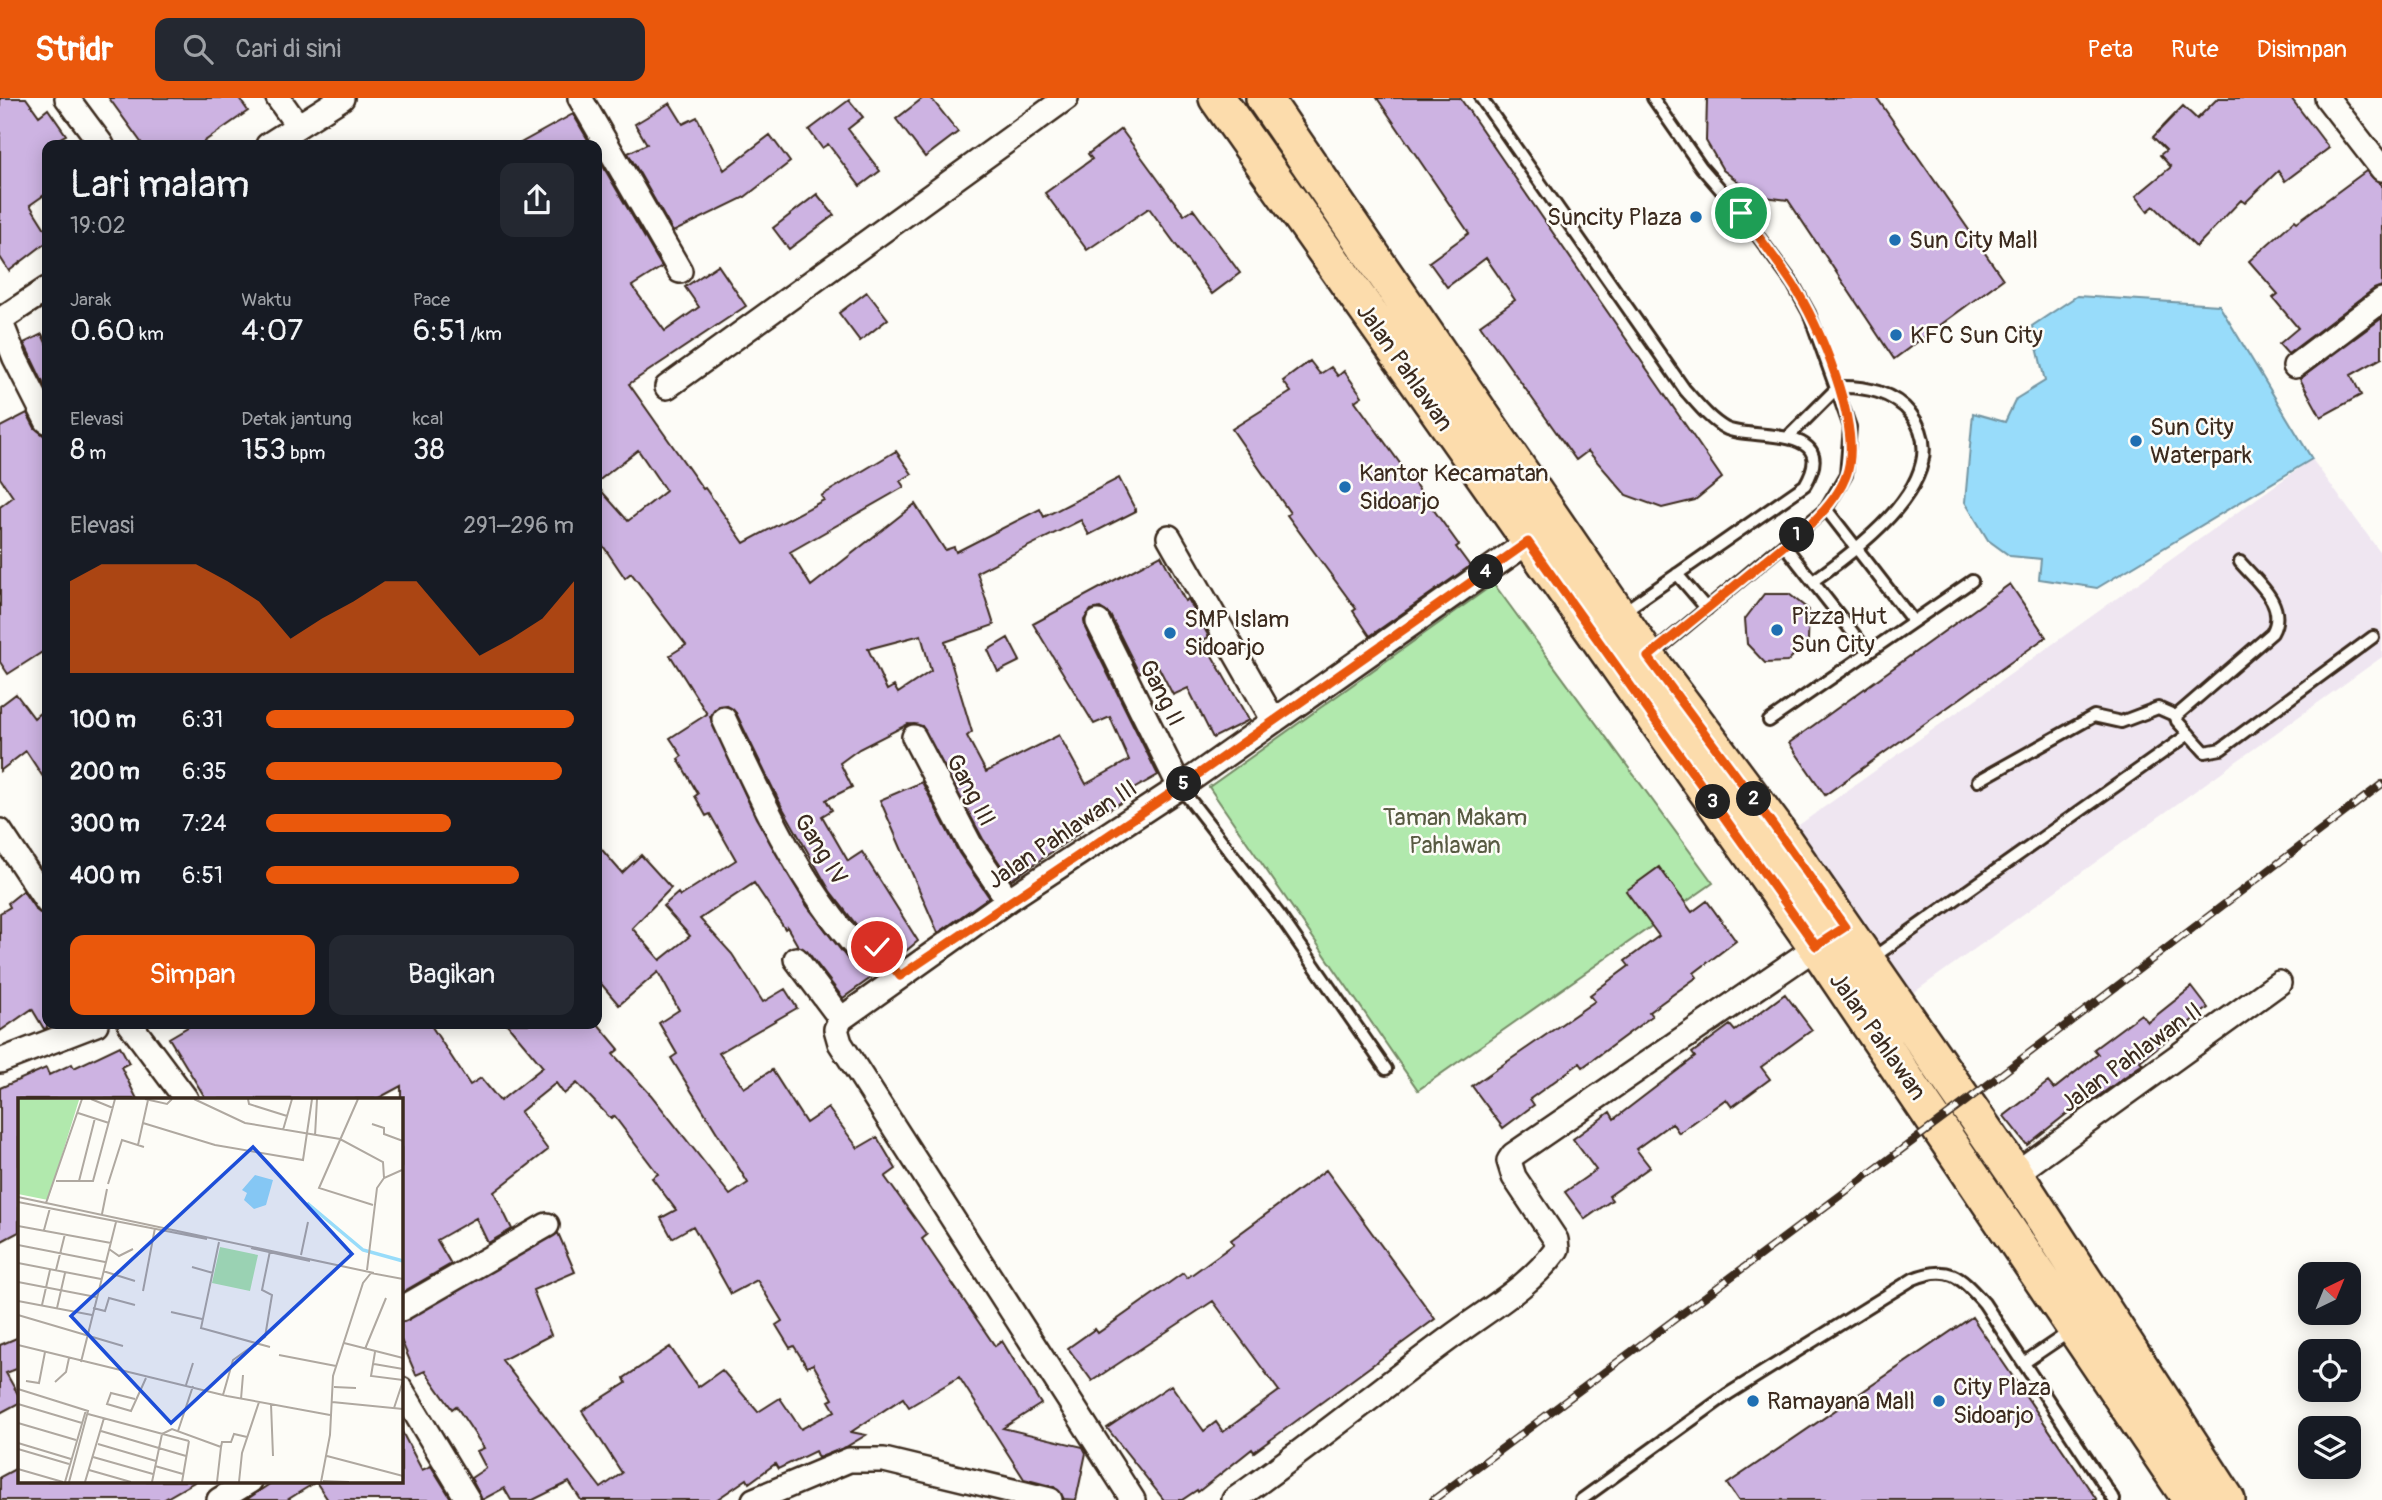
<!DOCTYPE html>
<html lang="id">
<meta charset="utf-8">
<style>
:root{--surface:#171b24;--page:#242831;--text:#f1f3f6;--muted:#9ea1a6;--accent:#ea580c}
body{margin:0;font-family:Pangolin,sans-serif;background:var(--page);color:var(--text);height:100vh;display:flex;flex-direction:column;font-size:26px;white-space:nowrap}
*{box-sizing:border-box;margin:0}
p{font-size:23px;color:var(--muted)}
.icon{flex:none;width:38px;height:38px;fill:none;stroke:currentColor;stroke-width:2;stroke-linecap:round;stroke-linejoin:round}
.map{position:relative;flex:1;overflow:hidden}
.side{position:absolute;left:42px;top:42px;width:560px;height:889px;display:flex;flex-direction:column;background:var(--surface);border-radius:14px;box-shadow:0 4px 18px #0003}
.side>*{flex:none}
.needle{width:46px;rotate:43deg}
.controls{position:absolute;left:2298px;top:1164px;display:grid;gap:14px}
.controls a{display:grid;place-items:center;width:63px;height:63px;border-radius:14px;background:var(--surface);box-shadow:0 4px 18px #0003;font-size:35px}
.pin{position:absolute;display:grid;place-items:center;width:60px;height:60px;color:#fff;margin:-30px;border:4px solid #fff;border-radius:50%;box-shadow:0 2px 7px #0007}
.km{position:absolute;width:35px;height:35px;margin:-18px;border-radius:50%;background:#222;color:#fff;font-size:19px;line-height:35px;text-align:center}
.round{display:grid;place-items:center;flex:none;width:74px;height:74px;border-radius:14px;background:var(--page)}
.summary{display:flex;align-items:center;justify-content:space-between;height:119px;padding:0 28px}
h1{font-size:38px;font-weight:600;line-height:52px}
.stats{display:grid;grid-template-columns:repeat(3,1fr);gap:10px;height:119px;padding:7px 28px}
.stats div{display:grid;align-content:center}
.stats b{font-size:30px;font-weight:600}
.stats small{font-size:19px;font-weight:400}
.stats p{font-size:19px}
.chart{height:196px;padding:14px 28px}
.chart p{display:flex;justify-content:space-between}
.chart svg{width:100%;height:126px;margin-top:7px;fill:var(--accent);opacity:.7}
.cta{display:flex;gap:14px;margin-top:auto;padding:14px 28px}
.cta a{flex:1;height:80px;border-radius:14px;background:var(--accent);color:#fff;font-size:28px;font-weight:600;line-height:80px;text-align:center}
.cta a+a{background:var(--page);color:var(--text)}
ul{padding:0 28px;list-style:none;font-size:23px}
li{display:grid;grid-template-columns:112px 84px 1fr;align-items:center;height:52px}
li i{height:18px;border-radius:9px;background:var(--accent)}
header{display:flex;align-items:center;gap:42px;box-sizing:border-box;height:98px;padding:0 35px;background:var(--accent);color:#fff}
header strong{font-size:33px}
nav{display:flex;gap:38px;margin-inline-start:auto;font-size:24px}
.search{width:490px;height:63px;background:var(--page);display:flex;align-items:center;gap:18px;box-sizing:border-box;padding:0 24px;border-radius:14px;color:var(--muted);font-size:26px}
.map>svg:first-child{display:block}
.built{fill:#efe6f1}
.green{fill:#b1e9ad;stroke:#768a66;stroke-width:2}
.water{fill:#98dcfa;stroke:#7395a2;stroke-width:2}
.building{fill:#cdb3e2;stroke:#3b2a1e;stroke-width:2;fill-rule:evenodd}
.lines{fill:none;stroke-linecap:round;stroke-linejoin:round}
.service-casing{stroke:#3b2a1e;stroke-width:16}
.minor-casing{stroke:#3b2a1e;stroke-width:28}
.primary-casing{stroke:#3b2a1e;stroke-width:40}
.service{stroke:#fdfcf7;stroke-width:10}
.minor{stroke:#fdfcf7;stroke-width:23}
.primary{stroke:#fcdcac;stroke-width:35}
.rail-casing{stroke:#3b2a1e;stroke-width:8}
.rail{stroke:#fdfcf7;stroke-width:5;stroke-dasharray:16;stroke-linecap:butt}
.route-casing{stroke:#fff;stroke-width:14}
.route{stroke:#ea580c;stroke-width:9}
.poi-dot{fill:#1f6fb2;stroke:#fdfcf7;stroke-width:2.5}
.labels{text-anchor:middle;stroke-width:5;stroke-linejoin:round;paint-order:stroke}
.poi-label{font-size:24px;fill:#3b2a1e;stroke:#fdfcf7;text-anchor:start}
.street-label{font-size:24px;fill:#3b2a1e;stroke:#fdfcf7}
.park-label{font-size:24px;fill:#585a42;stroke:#fdfcf7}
.inset-river{fill:none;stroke:#98dcfa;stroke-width:3.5}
.inset-road{fill:none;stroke:#afa8a0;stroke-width:2}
.view{fill:#1d4ed8;fill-opacity:0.15;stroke:#1d4ed8;stroke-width:3.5}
.inset-edge{fill:none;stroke:#3b2a1e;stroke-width:3.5}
</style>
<header>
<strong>Stridr</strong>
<div class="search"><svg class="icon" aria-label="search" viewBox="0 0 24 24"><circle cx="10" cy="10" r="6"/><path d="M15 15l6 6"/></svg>Cari di sini</div>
<nav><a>Peta</a><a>Rute</a><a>Disimpan</a></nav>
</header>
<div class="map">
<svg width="2382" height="1402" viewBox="0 0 2382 1402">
<rect width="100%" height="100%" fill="#fdfcf7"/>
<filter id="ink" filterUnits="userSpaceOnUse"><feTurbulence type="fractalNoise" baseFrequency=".0143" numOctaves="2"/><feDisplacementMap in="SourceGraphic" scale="14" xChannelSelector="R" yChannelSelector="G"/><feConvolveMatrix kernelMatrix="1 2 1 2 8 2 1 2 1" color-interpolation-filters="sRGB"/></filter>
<g filter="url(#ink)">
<path class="built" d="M2312,361L2382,457V559L1902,903L1785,737Z"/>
<path class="green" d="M1494,486L1713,785L1418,992L1209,689Z"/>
<path class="water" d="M2077,198L2219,207L2312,361L2097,490L2039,481L2041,461L2010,458L1988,442L1965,404L1973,315L2005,324L2016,301L2045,283L2032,228Z"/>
<path class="building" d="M0,0H26L39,18L48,11L66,37L47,47V95L30,107L47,134V144L9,173L0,159Z
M109,0H239L248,13L199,47H143Z
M923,0H931L958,34L925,59L896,21Z
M1377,0H1460L1722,380L1695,402L1662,410L1626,397L1588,353L1576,362L1480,227L1515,202L1486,160L1447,189L1429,164L1469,135Z
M1707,0H1877L2003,181L1894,261L1788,102L1757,98L1723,72L1706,43Z
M2218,0H2291L2329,50L2285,83L2278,73L2245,105L2241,102L2196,149L2154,108L2148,113L2136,98L2171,69L2160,57L2166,52L2153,39L2183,8L2197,21Z
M849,2L863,19L848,31L880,73L860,88L828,46L822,50L809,32Z
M670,5L683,26L697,19L724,72L770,37L790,64L745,99L673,134L628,55L647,46L635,26Z
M573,16L591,47H517Z
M1121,31L1184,117L1193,111L1240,175L1212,196L1149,110L1087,152L1045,95L1092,61L1088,56Z
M597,58L662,169L632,188L665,233L699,209L685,189L718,167L746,208L629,286L703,391L705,390L744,445L824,402L821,398L896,353L912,376L900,383L904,389L790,454L811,488L915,406L945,452L954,449L956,454L1040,411L1044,419L1119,380L1136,413L1089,437L1081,422L977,474L994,527L945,544L972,634L967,638L986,674L1059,637L1086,686L1129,662L1110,619L1094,626L1033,526L1161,457L1185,503L1188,501L1200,522L1209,539L1203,542L1249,622L1213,640L1188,590L1173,597L1157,566L1139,575L1110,517L1100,510L1091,512L1084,522L1085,530L1158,677L1121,698L1124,703L1079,727L1082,733L1011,782L983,741L922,628L908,626L859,651L840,665L852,689L826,702L832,712L822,718L848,763L862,754L918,843L901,857L882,836L865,838L830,793L781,707L736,615L726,607L719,608L710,619L756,720L807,808L850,864L858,869L872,866L879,874L843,900L807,853L798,848L787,829L785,831L754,785L700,821L732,856L763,904L785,891L797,910L719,955L744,990L772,972L806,1025L828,1010L858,1050L877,1039L896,1071L885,1079L927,1137L922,1141L995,1248L1002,1243L1041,1306L1003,1330L1083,1349L1086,1355L1076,1402L1064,1401L1054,1389L1024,1381L959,1279L909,1309L903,1300L851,1334L866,1337L846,1349L818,1360L815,1353L778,1371L775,1366L749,1385L747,1381L716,1402H581L569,1384L533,1402H511L504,1390L482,1402L471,1380L486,1370L477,1353L484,1350L456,1308L452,1311L425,1273L416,1277L401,1242V1225L558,1135L575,1174L533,1192L551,1237L502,1262L601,1390L622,1375L582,1313L626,1285L624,1280L670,1249L698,1289L722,1272L758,1314L780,1300L801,1331L835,1313L829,1303L833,1301L813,1266L807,1269L794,1248L790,1250L776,1227L782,1223L757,1182L731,1196L693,1128L672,1140L661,1120L676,1112L652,1080L658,1076L614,1018L611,1021L577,985L564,996L556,985L520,1014L548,1052L494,1094L512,1131L488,1145L476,1120L437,1142L451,1166L401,1195V988L377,1001H206L169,940L193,926H430L470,987L481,980L500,1003L543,969L507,926H598L619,951L613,956L651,997L730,1097L748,1085L671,960L677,956L659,925L679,912L658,874L619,907L597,881V746L622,775L641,757L671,790L632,830L660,862L690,838L663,808L678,795L680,798L736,762L710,716L706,718L695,698L698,696L678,661L682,658L670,640L707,616L670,557L686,547L631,475L625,480L597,439V388L628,423L666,393L638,352L597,384ZM921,537L931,573L898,595L894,588L887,592L868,551Z
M2366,73L2382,87V188L2374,191L2288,256L2279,246L2298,230L2273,200L2278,196L2249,163L2295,122L2297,124Z
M817,96L834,117L789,151L773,130Z
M867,194L888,221L860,243L839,215Z
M2382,220V260L2351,277L2361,297L2321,319L2300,281Z
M42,236L47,247V293L24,245Z
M1310,263L1320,276L1331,269L1338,278L1344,273L1362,298L1355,303L1459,447L1456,449L1470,468L1370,538L1353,513L1356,511L1287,417L1290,415L1232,331L1291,294L1283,283Z
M27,315L35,330L47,340V551L8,576L0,564V409L13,399L0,380V329Z
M2010,486L2046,539L1825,697L1789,645Z
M1764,496H1789L1809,512L1808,542L1787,564L1765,565L1747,546L1745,521Z
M1008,540L1020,563L998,574L988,552Z
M16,596L34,620L47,609V685L26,653L0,673V608Z
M922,684L959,755L989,799L938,835L880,702Z
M1659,769L1692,814L1707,803L1736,843L1694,875L1697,879L1649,914L1652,918L1583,969L1580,965L1530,1001L1534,1007L1503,1030L1472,988L1595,903L1590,897L1629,868L1625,863L1659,838L1626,793Z
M23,793L36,812L47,818V930L44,931L32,911L0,933V815L10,809L8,805Z
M2192,889L2208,910L2140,963L2143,966L2137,970L2081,1011L2078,1007L2027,1047L2004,1018L2048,984L2054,991L2098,956L2094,951L2141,916L2148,924Z
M1785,896L1812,932L1761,969L1770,981L1732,1009L1726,1001L1679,1035L1672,1025L1636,1051L1650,1069L1609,1098L1612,1102L1585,1121L1565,1094L1596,1072L1573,1041L1610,1014L1614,1021L1695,959L1692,955L1730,927L1735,933Z
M120,948L129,965L121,969L137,1001H19V1134L0,1144V990L46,970L49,977L72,966L74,970Z
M1326,1072L1435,1221L1254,1354L1252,1351L1198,1394L1197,1392L1182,1402H1164L1107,1330L1171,1287L1204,1333L1216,1324L1223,1334L1279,1293L1213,1203L1092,1283L1068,1250L1095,1231L1098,1235L1183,1175L1187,1180L1234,1146L1231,1142Z
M1972,1219L2097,1402H1738L1727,1386Z
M19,1239V1270L6,1275L19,1298V1305L0,1315V1247Z
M401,1332L422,1372L431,1368L452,1402H328L316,1384L287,1402H246L274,1383H401Z
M19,1369V1383H196L163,1402H0V1379Z"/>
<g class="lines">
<g class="service-casing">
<path id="service" d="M1481,0L1685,292C1697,305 1709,321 1725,330C1748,343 1842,325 1805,387L1623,514
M1788,339L1838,289C1864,288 1894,294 1911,316C1959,378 1857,452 1813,483
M1826,411L1913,523
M1784,447L1868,554
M2240,464C2257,484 2288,507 2272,535L2176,618L2177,623L2205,654L2221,651L2373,539
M1677,476L1707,511
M1650,558L1826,411L1846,377L1850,329L1809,215L1793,186L1741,115L1701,69L1653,0
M1769,623L1972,483
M1978,683L2094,618L2121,624L2158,610L2176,618
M1180,689L1280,818L1386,971
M1871,861L2189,636
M2025,1264L2072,1232
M1581,1402L1728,1296L1913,1181C1950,1166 1960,1179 1984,1205L2114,1402"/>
</g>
<g class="minor-casing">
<path id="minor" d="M67,0L102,47
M278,0L298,28
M580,0L680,173
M2327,0L2382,71
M268,47L342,0
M0,222L15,260L47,323
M0,222L47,191
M2295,268L2382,202
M667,289L1066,0
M1169,439L1274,623
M1098,524L1180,689
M724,621C763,705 799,785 861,855L877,849L899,878
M914,639L971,748L1008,802
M0,733L47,804
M796,861L841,921
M130,926L186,1001
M0,963L96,926
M2015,1076L2279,885
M401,1211L547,1127
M401,1291L468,1402
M219,1402L250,1383
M754,1402L849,1362H884L1050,1402
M1133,1402L840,945L836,931L841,921L1008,802L1180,689L1528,444
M1234,1402C1307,1351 1375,1295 1447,1242C1485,1213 1529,1190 1557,1151L1556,1142L1514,1079L1509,1063L1513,1057L1828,841"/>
</g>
<g class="primary-casing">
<path id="primary" d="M1217,0L1816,848L2191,1402
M1264,0L1648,560L1773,727L2015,1076L2227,1402"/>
</g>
<use href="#service" class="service"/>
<use href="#minor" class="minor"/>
<use href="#primary" class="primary"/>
<g class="rail-casing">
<path id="rail" d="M1433,1402L1965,1004L2382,686"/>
</g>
<use href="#rail" class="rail"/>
</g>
</g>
<g class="lines" filter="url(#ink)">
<g class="route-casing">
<path id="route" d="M877,849L900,878L1180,689L1528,444L1816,848L1845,829L1773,727L1648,559L1815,422C1827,410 1840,394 1846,378C1864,331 1819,225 1792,185C1776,161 1758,138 1741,115"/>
</g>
<use href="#route" class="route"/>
</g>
<g class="poi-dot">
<circle cx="1696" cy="119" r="7"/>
<circle cx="1895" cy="142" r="7"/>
<circle cx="1896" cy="237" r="7"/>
<circle cx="2136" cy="343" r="7"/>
<circle cx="1345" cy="389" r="7"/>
<circle cx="1777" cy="532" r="7"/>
<circle cx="1170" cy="535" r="7"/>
<circle cx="1753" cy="1303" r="7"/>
<circle cx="1939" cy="1303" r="7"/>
</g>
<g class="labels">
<g class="poi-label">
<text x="1682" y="127" text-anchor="end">Suncity Plaza</text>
<text x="1909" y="150">Sun City Mall</text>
<text x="1910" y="245">KFC Sun City</text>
<text x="2150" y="337">Sun City<tspan x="2150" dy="28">Waterpark</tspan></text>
<text x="1359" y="383">Kantor Kecamatan<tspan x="1359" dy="28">Sidoarjo</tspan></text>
<text x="1791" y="526">Pizza Hut<tspan x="1791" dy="28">Sun City</tspan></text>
<text x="1184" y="529">SMP Islam<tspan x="1184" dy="28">Sidoarjo</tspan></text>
<text x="1953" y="1297">City Plaza<tspan x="1953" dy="28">Sidoarjo</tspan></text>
<text x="1767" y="1311">Ramayana Mall</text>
</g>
<g class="street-label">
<text transform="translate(1405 269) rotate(55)" y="8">Jalan Pahlawan</text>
<text transform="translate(1162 595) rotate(63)" y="8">Gang II</text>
<text transform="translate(971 692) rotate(62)" y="8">Gang III</text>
<text transform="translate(1062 736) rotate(-34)" y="8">Jalan Pahlawan III</text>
<text transform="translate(821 751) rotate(58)" y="8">Gang IV</text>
<text transform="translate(1878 938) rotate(55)" y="8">Jalan Pahlawan</text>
<text transform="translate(2131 959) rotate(-36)" y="8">Jalan Pahlawan II</text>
</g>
<g class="park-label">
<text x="1455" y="727">Taman Makam<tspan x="1455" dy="28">Pahlawan</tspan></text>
</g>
</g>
<g transform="translate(18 1000)">
<rect width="385" height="385" fill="#fdfcf7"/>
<path d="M0,1L61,2L30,102L0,96ZM202,149L240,157L232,193L194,185Z" fill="#b1e9ad"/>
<path d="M237,77L255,82L248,107L236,111L226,102L229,95L224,92Z" fill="#98dcfa"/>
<path class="inset-river" d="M289,105L345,152L385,163"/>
<path class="inset-road" d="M73,1L95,10M127,1L149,6L154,1M176,1L227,25L322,41L365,64L366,80M230,1L231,6L269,18M340,1L301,90L355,107M60,15L91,25M125,25L197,47L285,62L294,1M354,26L366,30V36L385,43M265,32L274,1M297,38L299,1M120,47L130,2M38,83H75L97,1M61,83L77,20M90,86L104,42L126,49M0,99L356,175M0,104L189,141M28,105L64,1M84,116L89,91M0,128L93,145M26,132L32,110M201,144L183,230L252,249M0,147L87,164M233,150L292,163M91,151L101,158L115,151M283,157L290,124M0,165L83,181M174,169L195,175M38,172L47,136M349,172L359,90L366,80L384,72M85,173L117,183M0,184L78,199M125,193L137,130M0,203L74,217M24,207L32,172M39,210L47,175M75,210L87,213L91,200L117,207M153,214L184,221M0,217L105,248M326,245L385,260M0,247L209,298L312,317M347,251L368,200M357,254L353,278L385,282M261,257L318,268M63,264L98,124M356,266L385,271M8,283L21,285L27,254M37,284L48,274L51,260M168,287L175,265M316,289L338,290M0,291L70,313L51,384M205,297L215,262L247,239L254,197L244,192L252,153M117,301L93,295L89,306L113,313L128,280M223,301L225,277M314,304L385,311M0,306L64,325M253,306L255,358M376,310L385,283M70,316L171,343M0,325L58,342M83,333L168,358M160,333L175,288M0,345L53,361M80,346L138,363M203,349L204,344H213L216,336L229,339M0,351L51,366M309,358L385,378M75,359L135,376M137,368L165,376M0,371L45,384M71,372L113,384M305,383L331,384M47,384L68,312M67,384L86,320M134,384L144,336L154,331L203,349L199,384M164,384L171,343M221,384L224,355L241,304M303,384L312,337L315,278L345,185L353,175L385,181"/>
<path class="view" d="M235,49L334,156L153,325L53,218Z"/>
<rect width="385" height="385" class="inset-edge"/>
</g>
</svg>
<div class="controls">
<a><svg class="needle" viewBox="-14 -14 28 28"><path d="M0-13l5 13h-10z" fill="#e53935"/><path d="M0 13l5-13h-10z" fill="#9ea1a6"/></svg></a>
<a><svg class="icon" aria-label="locate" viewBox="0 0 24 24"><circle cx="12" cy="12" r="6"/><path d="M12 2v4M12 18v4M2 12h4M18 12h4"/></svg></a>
<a><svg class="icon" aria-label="layers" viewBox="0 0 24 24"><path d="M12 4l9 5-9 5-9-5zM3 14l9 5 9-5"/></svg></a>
</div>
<div class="pin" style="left:1741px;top:115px;background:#1e9e55"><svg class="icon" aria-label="arrive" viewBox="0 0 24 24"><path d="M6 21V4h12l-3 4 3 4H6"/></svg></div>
<div class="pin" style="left:877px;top:849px;background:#d93025"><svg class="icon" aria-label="check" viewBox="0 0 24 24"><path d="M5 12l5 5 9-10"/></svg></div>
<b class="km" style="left:1797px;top:437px">1</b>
<b class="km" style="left:1754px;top:701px">2</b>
<b class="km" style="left:1713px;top:704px">3</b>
<b class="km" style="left:1486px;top:474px">4</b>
<b class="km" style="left:1184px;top:686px">5</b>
<section class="side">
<div class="summary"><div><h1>Lari malam</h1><p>19:02</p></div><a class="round"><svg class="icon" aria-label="share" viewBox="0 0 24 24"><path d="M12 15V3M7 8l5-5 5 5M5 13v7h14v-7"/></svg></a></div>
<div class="stats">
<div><p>Jarak</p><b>0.60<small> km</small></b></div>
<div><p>Waktu</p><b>4:07</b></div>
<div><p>Pace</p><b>6:51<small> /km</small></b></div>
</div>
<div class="stats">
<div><p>Elevasi</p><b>8<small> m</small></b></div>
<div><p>Detak jantung</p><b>153<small> bpm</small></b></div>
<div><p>kcal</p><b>38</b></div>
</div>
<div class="chart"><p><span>Elevasi</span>291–296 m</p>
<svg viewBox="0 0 160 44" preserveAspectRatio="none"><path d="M0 44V12L10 6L20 6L30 6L40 6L50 12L60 19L70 32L80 25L90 19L100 12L110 12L120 25L130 38L140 32L150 25L160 12V44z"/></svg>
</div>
<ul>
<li><b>100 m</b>6:31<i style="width:100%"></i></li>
<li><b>200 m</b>6:35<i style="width:96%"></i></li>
<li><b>300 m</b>7:24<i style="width:60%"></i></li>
<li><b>400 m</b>6:51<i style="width:82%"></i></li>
</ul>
<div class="cta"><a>Simpan</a><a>Bagikan</a></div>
</section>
</div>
